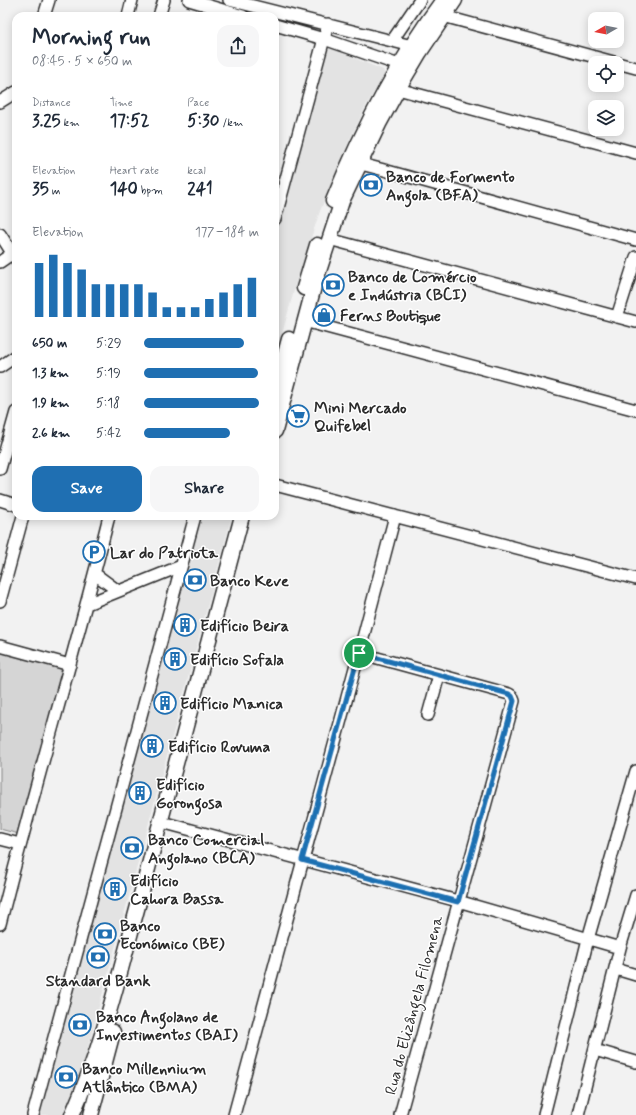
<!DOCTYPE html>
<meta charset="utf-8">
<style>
:root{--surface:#fff;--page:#f6f6f7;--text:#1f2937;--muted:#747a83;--accent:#1f6fb2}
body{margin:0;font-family:Mynerve,sans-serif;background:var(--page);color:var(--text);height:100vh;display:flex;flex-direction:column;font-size:15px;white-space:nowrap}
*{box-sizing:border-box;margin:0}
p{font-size:13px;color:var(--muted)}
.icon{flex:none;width:22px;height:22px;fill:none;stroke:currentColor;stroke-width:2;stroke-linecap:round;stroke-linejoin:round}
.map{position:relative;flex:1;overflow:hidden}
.details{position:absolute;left:12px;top:12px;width:267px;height:508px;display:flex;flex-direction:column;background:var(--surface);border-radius:12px;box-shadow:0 2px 10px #0003}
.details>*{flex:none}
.needle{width:26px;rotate:261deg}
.fabs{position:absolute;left:588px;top:12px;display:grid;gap:8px}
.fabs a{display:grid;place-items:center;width:36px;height:36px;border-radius:8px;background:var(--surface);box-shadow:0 2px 10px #0003;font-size:20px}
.pin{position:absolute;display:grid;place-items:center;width:34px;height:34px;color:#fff;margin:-17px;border:2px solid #fff;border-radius:50%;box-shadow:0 1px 4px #0007}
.round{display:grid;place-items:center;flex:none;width:42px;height:42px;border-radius:12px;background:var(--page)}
.head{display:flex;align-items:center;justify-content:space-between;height:68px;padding:0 20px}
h1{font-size:22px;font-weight:800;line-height:30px}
.metrics{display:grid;grid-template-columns:repeat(3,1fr);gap:6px;height:68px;padding:4px 20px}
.metrics div{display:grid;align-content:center}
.metrics b{font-size:17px;font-weight:800}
.metrics small{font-size:11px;font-weight:400}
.metrics p{font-size:11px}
.chart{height:112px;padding:8px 20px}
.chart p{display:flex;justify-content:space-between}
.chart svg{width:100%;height:72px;margin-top:4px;stroke:var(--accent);stroke-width:6}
.cta{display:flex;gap:8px;margin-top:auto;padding:8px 20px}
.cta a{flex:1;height:46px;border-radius:12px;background:var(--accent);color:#fff;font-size:16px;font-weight:800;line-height:46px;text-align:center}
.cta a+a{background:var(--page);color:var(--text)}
ul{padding:0 20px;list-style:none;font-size:13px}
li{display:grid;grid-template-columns:64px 48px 1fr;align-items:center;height:30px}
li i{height:10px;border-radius:5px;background:var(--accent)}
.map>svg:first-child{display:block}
.built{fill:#e3e3e3}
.green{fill:#d5d5d5;stroke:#808080}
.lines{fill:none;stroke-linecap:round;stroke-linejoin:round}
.minor-casing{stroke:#2b2b2b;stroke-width:14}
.major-casing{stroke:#2b2b2b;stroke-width:17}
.minor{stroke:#fff;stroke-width:11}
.major{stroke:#fff;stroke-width:14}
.route-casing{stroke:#fff;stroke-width:8}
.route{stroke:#1f6fb2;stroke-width:5}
.labels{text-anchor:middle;stroke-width:3;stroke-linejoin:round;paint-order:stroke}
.poi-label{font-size:16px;font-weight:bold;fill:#2b2b2b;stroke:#fff;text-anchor:start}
.street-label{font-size:16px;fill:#2b2b2b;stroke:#fff}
</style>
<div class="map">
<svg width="636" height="1115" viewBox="0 0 636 1115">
<rect width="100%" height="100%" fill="#f2f2f2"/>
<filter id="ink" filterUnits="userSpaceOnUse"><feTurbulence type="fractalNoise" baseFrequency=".025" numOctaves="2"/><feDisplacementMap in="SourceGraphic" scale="8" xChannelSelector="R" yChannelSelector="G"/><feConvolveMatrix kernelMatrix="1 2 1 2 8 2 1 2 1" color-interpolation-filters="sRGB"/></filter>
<g filter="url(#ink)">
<path class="built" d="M329,49H333L383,70L385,74L367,104L350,139L320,211L297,280L275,359V235L324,55Z
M198,516H232L84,1062L75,1086L62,1115H36Z"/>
<path class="green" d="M0,651L63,668L19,834L0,829Z"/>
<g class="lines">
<g class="minor-casing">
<path id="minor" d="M189,0L243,16
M229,0L412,46
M44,16L49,0
M128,16L132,0
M159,16L164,0
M443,16L636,68
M275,25L324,39L399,65
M392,41L420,0
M398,89L636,153
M0,102L16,92
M361,164L384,170L636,240
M275,219L328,24
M0,234L16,259
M329,239L636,322
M0,262L13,253
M617,317L636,257
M304,321L636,410
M0,367L16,356
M0,469L16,412
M275,485L636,579
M0,500L16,505
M95,574L118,591
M0,601L23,516
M87,604L181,566
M0,646L70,665
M359,653L509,694L512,696L514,701L400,1115
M428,715L439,675
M169,824L458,901L620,948
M0,839L20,844
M0,924C34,787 75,653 109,516
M616,969L636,975
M595,1050L636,1062
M33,1115L195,516
M234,1115L359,653L395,516
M544,1115L588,939L636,771
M578,1115L620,948L636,895"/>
</g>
<g class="major-casing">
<path id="major" d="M333,201C362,130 397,62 443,0
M304,288L317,245
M275,392L289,339
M275,431L315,283L342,201L379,124L398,89L420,52L455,0
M72,1115C104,1043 121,967 142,891C176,766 209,641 242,516
M91,1115L113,1032"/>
</g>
<use href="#minor" class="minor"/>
<use href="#major" class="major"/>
</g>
</g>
<g class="lines" filter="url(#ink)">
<g class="route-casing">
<path id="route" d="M359,653L509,694L512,696L514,701L458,902L302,860Z"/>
</g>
<use href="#route" class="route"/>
</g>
<defs>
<g id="bank-ring" transform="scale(1.15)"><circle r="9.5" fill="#fff" stroke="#1f6fb2" stroke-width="1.5"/><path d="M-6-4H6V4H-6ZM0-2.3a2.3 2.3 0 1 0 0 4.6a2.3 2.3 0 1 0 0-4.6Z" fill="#1f6fb2"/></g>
<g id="shop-ring" transform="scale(1.15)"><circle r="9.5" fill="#fff" stroke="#1f6fb2" stroke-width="1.5"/><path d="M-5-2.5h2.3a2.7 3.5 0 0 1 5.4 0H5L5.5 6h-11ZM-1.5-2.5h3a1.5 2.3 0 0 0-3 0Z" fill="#1f6fb2"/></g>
<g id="supermarket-ring" transform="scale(1.15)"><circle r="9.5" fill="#fff" stroke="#1f6fb2" stroke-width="1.5"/><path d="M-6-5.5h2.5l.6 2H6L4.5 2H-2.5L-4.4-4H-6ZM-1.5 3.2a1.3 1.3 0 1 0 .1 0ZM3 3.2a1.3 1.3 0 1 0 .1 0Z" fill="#1f6fb2"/></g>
<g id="parking-ring" transform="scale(1.15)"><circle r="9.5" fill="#fff" stroke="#1f6fb2" stroke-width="1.5"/><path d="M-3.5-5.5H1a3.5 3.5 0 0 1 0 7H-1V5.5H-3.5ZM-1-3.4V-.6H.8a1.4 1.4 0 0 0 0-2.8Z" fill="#1f6fb2"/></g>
<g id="building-ring" transform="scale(1.15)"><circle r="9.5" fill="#fff" stroke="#1f6fb2" stroke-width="1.5"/><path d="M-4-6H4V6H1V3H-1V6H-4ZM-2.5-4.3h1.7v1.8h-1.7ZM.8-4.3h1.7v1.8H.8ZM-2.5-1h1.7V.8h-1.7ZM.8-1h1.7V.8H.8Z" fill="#1f6fb2"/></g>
</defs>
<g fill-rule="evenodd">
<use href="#bank-ring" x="371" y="185"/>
<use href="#bank-ring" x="333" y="285"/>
<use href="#shop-ring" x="324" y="315"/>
<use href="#supermarket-ring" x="298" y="416"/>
<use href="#parking-ring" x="94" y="552"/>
<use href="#bank-ring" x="195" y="580"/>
<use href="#building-ring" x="185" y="625"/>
<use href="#building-ring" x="175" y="659"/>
<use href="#building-ring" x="165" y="703"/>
<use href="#building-ring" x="152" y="746"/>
<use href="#building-ring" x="140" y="793"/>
<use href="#bank-ring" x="132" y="848"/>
<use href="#building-ring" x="115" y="889"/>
<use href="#bank-ring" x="105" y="934"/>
<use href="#bank-ring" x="98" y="957"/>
<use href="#bank-ring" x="80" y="1025"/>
<use href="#bank-ring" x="66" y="1077"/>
</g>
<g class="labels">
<g class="poi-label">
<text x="386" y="182">Banco de Formento<tspan x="386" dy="18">Angola (BFA)</tspan></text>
<text x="348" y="282">Banco de Comércio<tspan x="348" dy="18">e Indústria (BCI)</tspan></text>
<text x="340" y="321">Ferns Boutique</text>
<text x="314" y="413">Mini Mercado<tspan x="314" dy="18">Quifebel</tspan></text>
<text x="110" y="558">Lar do Patriota</text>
<text x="210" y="586">Banco Keve</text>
<text x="200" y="631">Edifício Beira</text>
<text x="190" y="665">Edifício Sofala</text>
<text x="180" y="709">Edifício Manica</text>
<text x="168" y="752">Edifício Rovuma</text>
<text x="156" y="790">Edifício<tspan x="156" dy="18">Gorongosa</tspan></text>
<text x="148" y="845">Banco Comercial<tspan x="148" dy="18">Angolano (BCA)</tspan></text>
<text x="130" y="886">Edifício<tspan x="130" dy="18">Cahora Bassa</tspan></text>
<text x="120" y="931">Banco<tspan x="120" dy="18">Económico (BE)</tspan></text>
<text x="98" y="986" text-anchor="middle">Standard Bank</text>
<text x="96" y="1022">Banco Angolano de<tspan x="96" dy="18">Investimentos (BAI)</tspan></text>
<text x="82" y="1074">Banco Millennium<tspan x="82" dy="18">Atlântico (BMA)</tspan></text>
</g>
<g class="street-label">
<text transform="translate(413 1005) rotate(-75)" y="6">Rua do Elizângela Filomena</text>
</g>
</g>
</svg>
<div class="fabs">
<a><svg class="needle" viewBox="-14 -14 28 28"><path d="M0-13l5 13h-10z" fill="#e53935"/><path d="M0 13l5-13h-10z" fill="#747a83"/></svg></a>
<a><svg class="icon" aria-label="locate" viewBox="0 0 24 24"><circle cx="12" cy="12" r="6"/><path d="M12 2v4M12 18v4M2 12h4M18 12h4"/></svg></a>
<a><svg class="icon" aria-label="layers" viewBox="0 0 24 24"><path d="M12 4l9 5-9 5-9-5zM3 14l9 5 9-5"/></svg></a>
</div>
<div class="pin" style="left:359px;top:653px;background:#1e9e55"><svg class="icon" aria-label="arrive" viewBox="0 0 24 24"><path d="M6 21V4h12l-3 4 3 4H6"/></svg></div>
<section class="details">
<div class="head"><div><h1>Morning run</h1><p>08:45 · 5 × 650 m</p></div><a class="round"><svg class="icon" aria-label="share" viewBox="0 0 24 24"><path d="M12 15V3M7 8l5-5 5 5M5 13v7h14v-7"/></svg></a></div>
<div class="metrics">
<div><p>Distance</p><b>3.25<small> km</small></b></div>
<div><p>Time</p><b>17:52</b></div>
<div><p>Pace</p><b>5:30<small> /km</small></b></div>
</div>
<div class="metrics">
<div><p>Elevation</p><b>35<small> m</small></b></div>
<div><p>Heart rate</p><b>140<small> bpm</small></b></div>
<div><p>kcal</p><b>241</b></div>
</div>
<div class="chart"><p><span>Elevation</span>177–184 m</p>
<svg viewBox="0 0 160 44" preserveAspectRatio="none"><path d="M5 44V11M15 44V6M25 44V11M35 44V15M45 44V24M55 44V24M65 44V24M75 44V24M85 44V29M95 44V38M105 44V38M115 44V38M125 44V33M135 44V29M145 44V24M155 44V20"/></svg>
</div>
<ul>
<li><b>650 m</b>5:29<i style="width:87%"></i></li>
<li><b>1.3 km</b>5:19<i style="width:99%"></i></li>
<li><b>1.9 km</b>5:18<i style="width:100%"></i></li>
<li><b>2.6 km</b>5:42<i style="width:75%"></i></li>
</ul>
<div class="cta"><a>Save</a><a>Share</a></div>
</section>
</div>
